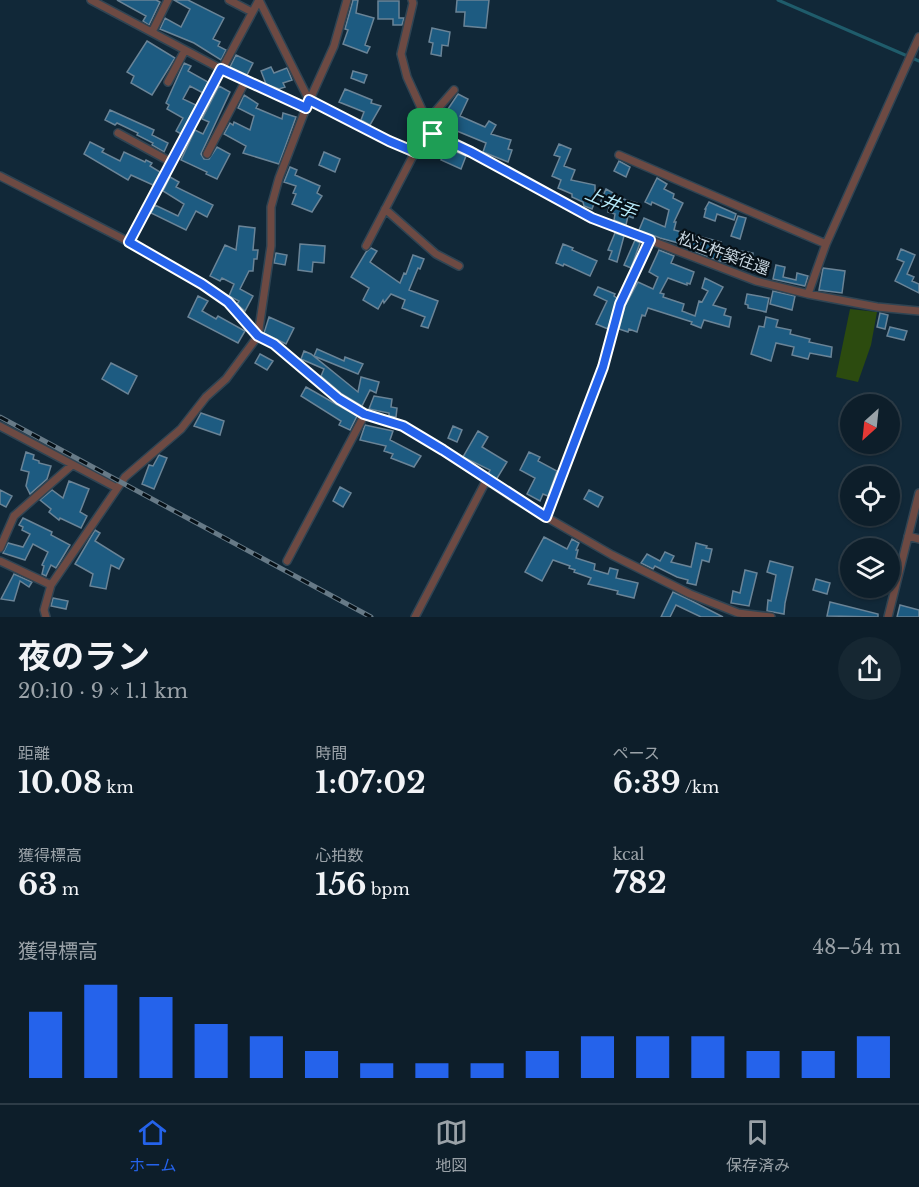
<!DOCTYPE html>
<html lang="ja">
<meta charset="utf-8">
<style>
:root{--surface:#0d1e2a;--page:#162732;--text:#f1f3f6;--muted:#9aa2a8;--line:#2d3c47;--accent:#2563eb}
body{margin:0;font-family:"Libre Baskerville","Noto Sans JP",serif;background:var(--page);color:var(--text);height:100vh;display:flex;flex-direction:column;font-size:22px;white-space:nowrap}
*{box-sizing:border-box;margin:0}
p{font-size:20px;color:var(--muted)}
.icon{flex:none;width:33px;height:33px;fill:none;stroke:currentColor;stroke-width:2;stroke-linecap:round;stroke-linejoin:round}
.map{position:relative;height:617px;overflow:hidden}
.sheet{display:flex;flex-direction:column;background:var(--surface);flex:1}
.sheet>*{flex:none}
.needle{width:39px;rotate:207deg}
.tools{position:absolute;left:840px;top:394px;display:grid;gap:12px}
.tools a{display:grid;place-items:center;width:60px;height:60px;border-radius:50%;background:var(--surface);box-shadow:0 2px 4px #0004,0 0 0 2px var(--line);font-size:30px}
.pin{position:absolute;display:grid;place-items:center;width:51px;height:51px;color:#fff;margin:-26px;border-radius:12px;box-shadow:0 3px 9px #0006}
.round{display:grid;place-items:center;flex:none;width:63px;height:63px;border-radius:32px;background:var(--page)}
.head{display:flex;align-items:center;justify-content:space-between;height:102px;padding:0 18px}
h1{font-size:33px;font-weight:700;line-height:45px}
.metrics{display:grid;grid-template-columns:repeat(3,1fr);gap:9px;height:102px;padding:6px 18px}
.metrics div{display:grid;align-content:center}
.metrics b{font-size:30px;font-weight:700}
.metrics small{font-size:16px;font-weight:400}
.metrics p{font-size:16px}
.chart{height:168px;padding:12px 18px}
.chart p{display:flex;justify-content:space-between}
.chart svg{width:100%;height:108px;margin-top:6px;stroke:var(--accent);stroke-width:6}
.dock{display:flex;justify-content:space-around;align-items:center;height:84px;border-top:2px solid var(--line);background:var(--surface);font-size:16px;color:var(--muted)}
.dock a{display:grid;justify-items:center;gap:3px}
.dock .current{color:var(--accent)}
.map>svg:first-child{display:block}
.green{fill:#2c4b0f}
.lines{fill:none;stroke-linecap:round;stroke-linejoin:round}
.stream{stroke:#1f5c6b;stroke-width:3}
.building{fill:#1d5b81;stroke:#6a8497;stroke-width:1.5}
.street-casing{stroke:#2f4453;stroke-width:10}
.street{stroke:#6d4a43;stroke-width:7}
.rail-casing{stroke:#677a87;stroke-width:5}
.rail{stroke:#061017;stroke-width:3;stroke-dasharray:9;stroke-linecap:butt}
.route-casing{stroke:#fff;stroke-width:12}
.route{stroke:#2563eb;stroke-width:8}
.labels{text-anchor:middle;stroke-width:4.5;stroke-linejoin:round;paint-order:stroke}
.street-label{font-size:16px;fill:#cad8e2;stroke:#061017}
.water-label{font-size:18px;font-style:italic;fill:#b6e9f8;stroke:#061017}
</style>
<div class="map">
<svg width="919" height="617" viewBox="0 0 919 617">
<rect width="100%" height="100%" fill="#112838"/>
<path class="green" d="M850,309L877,312L871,345L858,382L836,377Z"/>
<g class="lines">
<path class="stream" d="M778,0L919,61"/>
</g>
<path class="building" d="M117,0H156L160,2L149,25L143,21L146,16Z
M174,0H188L224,18L213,39L220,42L218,46L226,50L221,60L194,43L160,29L165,18L181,27L190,9Z
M353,0H358L356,13L374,18L365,45L370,47L367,53L343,44L348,30L345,29Z
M457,0H489L486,28L464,26L465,12H456Z
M378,1H399V18H404L402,25H393V19H378Z
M432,28L450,32L448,46L442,45L441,56L431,54L433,43L429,42Z
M147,41L175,58L152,95L131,83L134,76L127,72Z
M236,55L253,63L247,75L230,67Z
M184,63L191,66L188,71L208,82L203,93L190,86L183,99L196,105L181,134L176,131L183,118L167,109L169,105L166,103Z
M271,67L274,73L287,68L292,80L283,83L285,87L279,89L266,84L261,71Z
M353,71L367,75L364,83L351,78Z
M219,86L230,92L201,154L204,159H209L217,147L230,154L217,179L206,174L207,172L181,160L195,130L203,134L209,122L202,119Z
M345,89L372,100L371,103L381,106L370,125L361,120L364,112L339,102Z
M458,94L468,99L460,116L485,127L489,121L496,125L491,134L511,140L508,149L512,150L508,162L483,152L486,143L452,129L450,132L434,123L444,111L446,112Z
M244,95L258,104L256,108L282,119L283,113L296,117L279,164L243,153L246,146L224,134L230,123L233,125L234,122L250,130L254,116L238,108Z
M110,110L154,130L152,135L168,143L164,152L152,145L153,143L137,135L138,133L117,123L115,125L105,120Z
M90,142L104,149L102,152L120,161L124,152L145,162L146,160L152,163L150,166L160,172L153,185L131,175L128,180L84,154Z
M559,144L571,149L564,166L575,170L571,180L595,185V201L592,209L584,206L583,202L572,197V194L558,188L561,180L552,176L560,157L554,155Z
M447,148L466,156L461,169L441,160Z
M324,152L340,159L335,172L319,165Z
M619,161L630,167L626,177L614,171Z
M290,167L297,170L295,175L320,186L317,193L322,196L312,212L292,204L296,194L293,193L296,186L284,182Z
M170,177L179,182L176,187L213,205L207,217L196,211L186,230L151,213L155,205L178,216L184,204L163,191Z
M657,178L667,184L664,189L674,194L673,198L683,203L674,222H676L674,230L721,242L719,247L753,253L751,271L741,268L742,265L719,261L696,252L697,248L660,238L639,230L644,218L665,227L669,210L652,202L651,205L645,202Z
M606,189L613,193V196L637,203L633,218L628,216L626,225L614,220L615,214L608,212L609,207L600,203Z
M709,202L736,214L734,220L717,214L715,221L704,217L706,209H705Z
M738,216L746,218L740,239L731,236Z
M239,226L255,228L253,250H258L257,259H254L253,271H249L240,289L253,296L245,311L237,304L239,301L229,296L234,284L222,278L220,281L210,276L225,245L236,250Z
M615,233L624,236L617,262L609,259L612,251L608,250Z
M635,240L640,243L631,268L624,265Z
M300,244L325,246L324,263L313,262L312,272L298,270Z
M563,244L573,248L572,250L597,261L590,276L564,264L563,266L556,263Z
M371,248L377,251L370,262L400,283L404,273L406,274L413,255L424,259L420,269L418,268L409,290L438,301L428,328L421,326L425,317L402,308L405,300L391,294L384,303L383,300L378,309L363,300L369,288L351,277L366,252Z
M901,249L915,255L907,274L914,277L912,281L919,284V293L895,281L904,262L897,259Z
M659,250L674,256L671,263L694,272L690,284L687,283V285L668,278L660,293L664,294L663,297L684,304L682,311L695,316L699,301L702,302L708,291L702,288L705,278L723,287L713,305L726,309L724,315L731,317L729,327L704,320L701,328L691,324L692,322L648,308L645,316L642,315L637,332L629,329L628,332L619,329L625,306L638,282L653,289L658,277L649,272Z
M276,253L287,255L285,265L274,263Z
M776,265L785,267L783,277L796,280L797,273L808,276L805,286L773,279Z
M823,268L845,271L842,293L819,290Z
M598,287L615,294L614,296L617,298L608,329L596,324L607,301L594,295Z
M773,291L795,296L792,310L770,304Z
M747,294L769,298L766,312L748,308V305L745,304Z
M198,296L208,301L202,311L216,319L218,316L245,331L238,343L188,317Z
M880,313L888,315L885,329L877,327Z
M269,317L294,328L286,344L264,333Z
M766,317L778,320L776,327L791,330L790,334L810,339L809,342L832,347L831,357L810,353L808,359L792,355L794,347L776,343L771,361L751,354L759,326L764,327Z
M890,327L907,331L904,340L887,336Z
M317,349L344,361L345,357L363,364L358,374L314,356Z
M304,351L311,354L358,392L361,377L379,382L376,393L370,390L362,406L342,394L321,376L324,369L301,359Z
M260,354L273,361L267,370L255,363Z
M111,363L137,376L128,394L102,379Z
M306,387L357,416L350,430L339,425L341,421L301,396Z
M374,396L392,399L391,407L397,408L396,417L389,416V413L369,409Z
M201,413L224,421L220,435L194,426Z
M365,425L393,431L390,440L421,456L414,467L391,458L393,454L384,451L386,446L360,440Z
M453,426L462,430L457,442L448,438Z
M478,431L488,437L482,447L507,462L496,480L488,474L490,470L463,457Z
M26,452L34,455L33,459L39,461V463L51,466L47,479L30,494L26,486L29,472L21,470Z
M529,452L540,457L538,461L557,471L548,496L543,494L540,501L527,494L535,478L520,470Z
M159,455L167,458L154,489L142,484L149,465L153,466Z
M69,481L89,489L80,512L87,516L81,528L60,518L59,520L49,512L51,509L40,500L52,490L63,498Z
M340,487L351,493L343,507L333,501Z
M0,490L12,496L6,507L0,504Z
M589,490L603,497L598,507L584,499Z
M23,518L52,532L51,535L70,545L56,568L51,565L46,576L42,574L44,566L42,565L48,552L33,544L25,560L3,553L8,543L23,547L30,534L22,530L23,527L19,525Z
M95,530L100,533L95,541L124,559L119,569L111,565L106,589L90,586L93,574L75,564Z
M544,537L567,549L572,539L579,543L576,550H578L576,558L595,564L594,570L608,574L610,568L618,570L616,578L638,583L634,598L617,594L618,591L588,584L591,578L574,572L575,570L569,568L570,566L553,560L542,581L525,572Z
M696,543L707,546L706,548L712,549L709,562L702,560L696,585L687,583L688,580L677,577L655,566L653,569L641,563L647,554L660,561L665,552L674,556L671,562L691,567Z
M770,561L793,567L785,603L784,614L767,611L768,600L771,601L776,575L767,572Z
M745,570L757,573L749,606L731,603L733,591L740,593Z
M14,574L32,582L29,587L20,581L14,601L1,599Z
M816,579L830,583L827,594L813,590Z
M673,592L688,599L723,617H701L676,605L670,617H661Z
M53,598L68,601L66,609L51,606Z
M830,602L878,614V617L827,616Z
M900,605L919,610V617H897Z"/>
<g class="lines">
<g class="street-casing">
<path id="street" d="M91,0L221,69L306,108
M229,0L252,12
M259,0L309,100L389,141L415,152L433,134
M412,0L413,3L401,54L407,77L433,134L471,152L592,218L756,281L808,294L877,307L919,311
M152,32L168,0
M168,82L185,50
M427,121L454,90
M118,133L171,162
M207,154L246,80
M619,155L826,244
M0,176L129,242L202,284L227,302L258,336L274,344L339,399L365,414L403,426L443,450L515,499L612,555L690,594L738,613L771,617
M385,209L436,254L459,266
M129,242L259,0
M366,246L415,152
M808,294L826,244L919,37
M0,426L117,488
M546,517L603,367L620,304L650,240
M908,536L919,539
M0,548L14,516L72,465
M0,561L51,585
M287,561L365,414
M46,617L44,610L51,585L125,477L181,429L206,397L226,379L258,336L271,246V207L279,178L306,108L334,46L347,0
M415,617L487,479
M888,617L919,493"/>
</g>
<use href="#street" class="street"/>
<g class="rail-casing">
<path id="rail" d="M0,417L371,617"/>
</g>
<use href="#rail" class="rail"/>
</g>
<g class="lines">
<g class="route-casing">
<path id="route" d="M221,69L306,108L309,100L389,141L415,152L433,134L471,152L592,218L650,240L620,304L603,367L546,517L443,450L403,426L364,414L339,399L274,344L258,336L228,302L202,284L129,242Z"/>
</g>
<use href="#route" class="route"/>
</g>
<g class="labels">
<g class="street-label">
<text transform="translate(724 253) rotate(20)" y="6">松江杵築往還</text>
</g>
<g class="water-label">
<text transform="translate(611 203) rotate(23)" y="6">上井手</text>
</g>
</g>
</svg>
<div class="tools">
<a><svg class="needle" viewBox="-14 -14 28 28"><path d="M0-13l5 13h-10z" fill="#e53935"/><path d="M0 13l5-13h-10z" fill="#9aa2a8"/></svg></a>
<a><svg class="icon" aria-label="locate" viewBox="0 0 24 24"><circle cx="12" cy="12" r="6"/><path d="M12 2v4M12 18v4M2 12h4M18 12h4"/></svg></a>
<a><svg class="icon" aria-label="layers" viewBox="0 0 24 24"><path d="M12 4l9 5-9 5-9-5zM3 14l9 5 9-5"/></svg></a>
</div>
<div class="pin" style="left:433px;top:134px;background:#1e9e55"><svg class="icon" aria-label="arrive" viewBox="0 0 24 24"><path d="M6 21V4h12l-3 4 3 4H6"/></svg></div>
</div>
<section class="sheet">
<div class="head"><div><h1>夜のラン</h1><p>20:10 · 9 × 1.1 km</p></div><a class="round"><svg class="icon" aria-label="share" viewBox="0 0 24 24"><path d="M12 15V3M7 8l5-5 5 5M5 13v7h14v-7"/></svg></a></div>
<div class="metrics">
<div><p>距離</p><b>10.08<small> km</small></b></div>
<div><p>時間</p><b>1:07:02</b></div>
<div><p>ペース</p><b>6:39<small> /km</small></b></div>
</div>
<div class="metrics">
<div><p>獲得標高</p><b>63<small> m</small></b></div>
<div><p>心拍数</p><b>156<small> bpm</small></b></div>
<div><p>kcal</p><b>782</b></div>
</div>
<div class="chart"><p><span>獲得標高</span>48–54 m</p>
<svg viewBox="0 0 160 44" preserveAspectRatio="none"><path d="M5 44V17M15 44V6M25 44V11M35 44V22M45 44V27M55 44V33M65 44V38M75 44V38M85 44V38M95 44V33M105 44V27M115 44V27M125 44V27M135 44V33M145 44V33M155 44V27"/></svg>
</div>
</section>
<nav class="dock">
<a class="current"><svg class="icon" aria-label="home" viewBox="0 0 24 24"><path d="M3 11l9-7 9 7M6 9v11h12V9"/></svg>ホーム</a>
<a><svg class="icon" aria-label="map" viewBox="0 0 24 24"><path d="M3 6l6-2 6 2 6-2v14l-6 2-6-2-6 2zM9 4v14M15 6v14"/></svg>地図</a>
<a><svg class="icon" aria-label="saved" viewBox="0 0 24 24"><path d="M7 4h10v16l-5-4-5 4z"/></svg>保存済み</a>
</nav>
